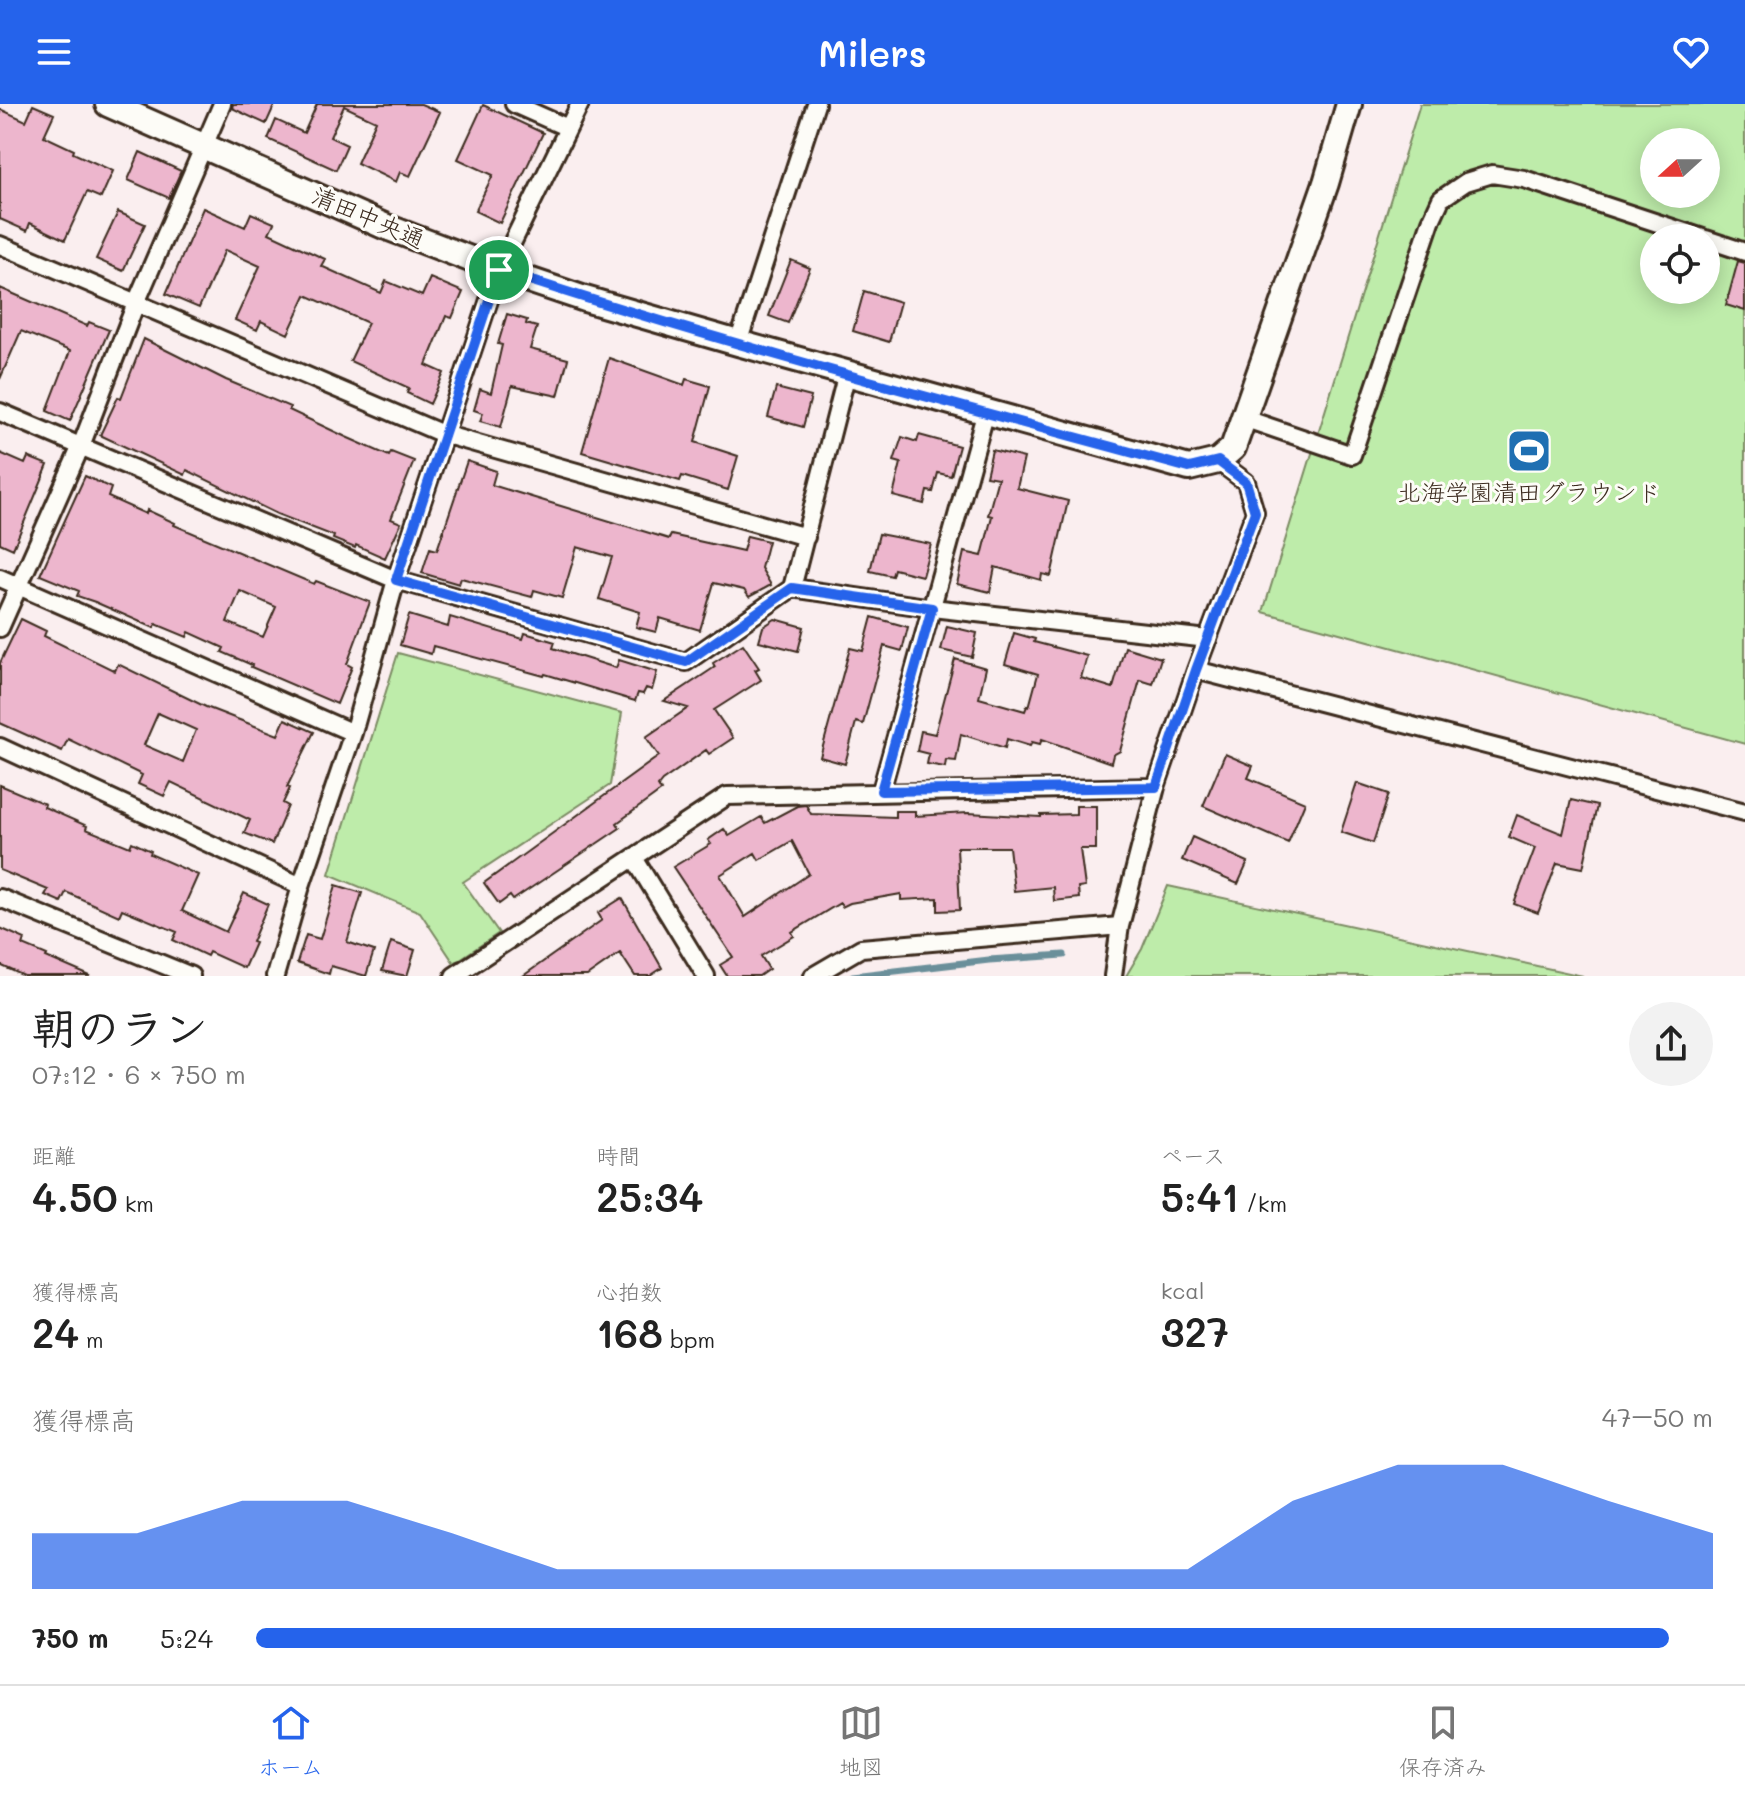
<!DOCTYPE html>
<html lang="ja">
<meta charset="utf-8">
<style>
:root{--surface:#fff;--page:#f2f2f2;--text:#222;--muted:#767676;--line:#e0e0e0;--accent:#2563eb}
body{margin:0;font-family:Mali,"Klee One",sans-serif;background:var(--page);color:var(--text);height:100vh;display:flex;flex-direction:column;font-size:30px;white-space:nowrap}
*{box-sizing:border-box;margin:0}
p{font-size:26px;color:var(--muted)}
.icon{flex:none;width:44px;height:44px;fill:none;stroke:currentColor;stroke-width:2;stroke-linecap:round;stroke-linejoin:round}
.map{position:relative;height:872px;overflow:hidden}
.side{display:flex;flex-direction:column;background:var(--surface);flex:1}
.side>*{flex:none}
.needle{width:52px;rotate:249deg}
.fabs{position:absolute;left:1640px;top:24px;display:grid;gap:16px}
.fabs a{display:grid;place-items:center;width:80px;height:80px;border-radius:50%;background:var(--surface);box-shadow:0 4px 20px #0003;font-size:40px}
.pin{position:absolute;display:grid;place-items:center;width:68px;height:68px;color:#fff;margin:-34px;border:4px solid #fff;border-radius:50%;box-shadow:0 2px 8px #0007}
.round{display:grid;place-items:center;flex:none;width:84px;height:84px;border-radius:42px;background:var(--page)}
.head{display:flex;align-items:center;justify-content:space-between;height:136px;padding:0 32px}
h1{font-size:44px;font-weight:600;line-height:60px}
.figures{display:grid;grid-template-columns:repeat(3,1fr);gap:12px;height:136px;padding:8px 32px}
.figures div{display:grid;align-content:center}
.figures b{font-size:40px;font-weight:600}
.figures small{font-size:22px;font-weight:400}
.figures p{font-size:22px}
.chart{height:224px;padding:16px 32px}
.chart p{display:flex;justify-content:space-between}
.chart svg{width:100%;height:144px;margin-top:8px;fill:var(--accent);opacity:.7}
ul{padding:0 32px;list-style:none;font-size:26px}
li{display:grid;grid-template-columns:128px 96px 1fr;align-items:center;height:60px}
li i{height:20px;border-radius:10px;background:var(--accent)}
header{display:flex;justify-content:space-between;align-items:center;height:104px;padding:0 32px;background:var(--accent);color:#fff;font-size:36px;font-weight:600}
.menu{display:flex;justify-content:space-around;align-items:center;height:112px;border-top:2px solid var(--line);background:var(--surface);font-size:22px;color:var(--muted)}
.menu a{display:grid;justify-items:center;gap:4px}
.menu .selected{color:var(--accent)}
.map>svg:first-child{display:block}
.green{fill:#beecaa;stroke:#7c8b64;stroke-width:2;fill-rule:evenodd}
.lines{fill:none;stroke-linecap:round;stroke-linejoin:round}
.stream{stroke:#6a8f9a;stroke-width:7}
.building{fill:#edb6cd;stroke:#3b2a1e;stroke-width:2;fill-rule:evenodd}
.street-casing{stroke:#3b2a1e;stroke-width:22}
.secondary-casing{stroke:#3b2a1e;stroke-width:30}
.street{stroke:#fdfcf7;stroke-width:16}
.secondary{stroke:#fdfcf7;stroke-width:24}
.route-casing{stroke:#fff;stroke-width:16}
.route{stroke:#2563eb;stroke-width:10}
.labels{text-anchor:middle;stroke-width:6;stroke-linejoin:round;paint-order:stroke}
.street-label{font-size:24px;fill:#3b2a1e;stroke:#fdfcf7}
.poi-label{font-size:24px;fill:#3b2a1e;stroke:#fdfcf7}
</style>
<header><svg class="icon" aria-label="menu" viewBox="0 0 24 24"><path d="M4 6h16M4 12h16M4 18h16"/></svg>Milers<svg class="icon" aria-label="heart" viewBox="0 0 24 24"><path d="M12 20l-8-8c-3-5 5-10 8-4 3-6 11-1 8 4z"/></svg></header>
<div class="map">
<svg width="1745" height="872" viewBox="0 0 1745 872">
<rect width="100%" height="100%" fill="#faeeef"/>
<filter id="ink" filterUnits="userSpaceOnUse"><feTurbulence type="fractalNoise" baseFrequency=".0125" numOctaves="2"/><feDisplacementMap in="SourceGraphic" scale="16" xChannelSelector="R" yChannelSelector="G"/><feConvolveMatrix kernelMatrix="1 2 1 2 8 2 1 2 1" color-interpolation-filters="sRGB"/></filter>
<g filter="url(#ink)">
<path class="green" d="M1420,0H1745V640L1263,508ZM1654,38H1706V90H1654ZM1654,134H1706V186H1654Z
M398,549L622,609L610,681L463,778L499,829L454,859L420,808L329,770Z
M1168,782L1583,872H1126L1142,845Z"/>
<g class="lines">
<path class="stream" d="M853,872L989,856L1064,851"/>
</g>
<path class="building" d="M233,0H275L266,20L232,4Z
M317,0H421L440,8L410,72L400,68L396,78L357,59L376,17L344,2L330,33L347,41L336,66L268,35L276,16L304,29Z
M33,1L54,10L44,32L74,46L73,49L113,67L101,94L87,88L65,136L30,119L27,127L0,115V5L26,17Z
M483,1L543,29L500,119L475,107L493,71L458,55Z
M140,48L181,67L169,94L128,76Z
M203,104L245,123L251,109L274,119L269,129L325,155L321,162L381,189L386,177L422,192L430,174L463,188L452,214L446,212L426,261L444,269L430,300L407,289L409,284L350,257L368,219L306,191L288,230L261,217L257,226L235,216L260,162L225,146L199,204L166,190Z
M118,108L145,120L123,167L96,155Z
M791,156L810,164L788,219L769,212Z
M1738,157L1745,159V207L1726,201Z
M0,184L87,222L89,218L109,226L70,317L47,307L70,247L21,227L0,275Z
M864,187L900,198L889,238L853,227Z
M507,210L527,216L526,220L537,223L530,245L568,255L558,292L512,282L501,323L480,317L483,309L474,306L480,285L491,289L502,241L498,240Z
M144,235L226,276L290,303L289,306L346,333L389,352L391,348L414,357L391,415L401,419L385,454L356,441L355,444L333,435L334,432L277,410L187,366L185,371L100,331L118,293L121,294Z
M609,254L684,281L686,275L710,282L695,338L738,352L728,386L682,372L680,377L582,348Z
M776,284L811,293L803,323L768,313Z
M919,331L959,342L951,372L938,369L933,388L927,387L924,400L893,392L901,359L894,357L902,333L917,338Z
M992,346L1024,354L1017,384L1068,397L1051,472L1042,470L1041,476L995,463L990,488L957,480L964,448L982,452L992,412L988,411L998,374L986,372Z
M0,349L25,360L28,353L48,361L13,445L0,439Z
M467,357L496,367L492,381L669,435L671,431L743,447L747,432L768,437L761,464L771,481L749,493L744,486L714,479L700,526L660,514L656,528L636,523L640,508L599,495L612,453L577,443L562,494L534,486L532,493L461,474L459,480L422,469L430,444L437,446Z
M85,372L111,384L108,393L146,410L147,406L175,419L174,421L314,480L316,477L370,498L347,560L352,563L337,600L251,563L252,561L222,548L224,544L189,528L187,533L156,520L154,524L95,498L77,492L79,487L40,471ZM240,487L276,503L263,533L227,518Z
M879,430L931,440L922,472L894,465L892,472L870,467Z
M409,511L448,523L450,513L523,535L525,529L555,538L553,544L616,564L619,556L657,568L652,586L646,584L643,590L638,589L635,597L545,570L544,572L433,542L431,550L400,541Z
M872,513L908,523L902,547L884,542L863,620L856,618L845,660L820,653L850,544L863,547Z
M21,515L46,527L44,532L115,567L118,560L206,603L278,631L285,615L314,628L287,683L290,684L283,699L288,702L272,740L244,729L250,716L171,678L164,692L138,680L142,671L68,635L62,647L0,619V559ZM158,609L196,626L183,658L144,641Z
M775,515L804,523L798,547L759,537L763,523Z
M947,522L977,529L972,553L941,546Z
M1014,529L1035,535L1034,538L1087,552L1081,574L1113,584L1125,543L1161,554L1153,580L1140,576L1120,647L1113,651L1111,659L1042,635L1040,640L1032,638L1030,642L1007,635L1005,644L961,630L956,657L946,656L945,663L927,660L929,650L917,647L921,627L935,630L955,555L986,564L979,594L1025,607L1027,602L1029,603L1038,570L1005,560Z
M743,540L759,564L755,566L761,576L714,606L733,634L709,650L706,646L662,677L658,682L661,687L617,719L620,724L513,796L510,792L499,800L484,779L659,652L646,633L688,604L664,597L715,563L713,559Z
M1225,650L1253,662L1248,674L1305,698L1288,739L1203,702Z
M1357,679L1389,690L1373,739L1341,728Z
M0,681L45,700L44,703L87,722L86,725L130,743L132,738L151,747L150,750L198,771L182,807L226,828L244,789L268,800L252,838L255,839L244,864L209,848L207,852L173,836L177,828L122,805L119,812L66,788L61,798L45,791L48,786L0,766Z
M1571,696L1597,702L1583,764L1557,759L1538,809L1514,800L1535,744L1509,733L1517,711L1563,730Z
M806,701L811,710L895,713V707H915V712L968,709L1041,713V711L1076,710V702H1096V745H1080L1085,783L1078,784L1079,794L1054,797L1053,783L1014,787L1009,743H957L960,806L938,807V794L901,796V790L850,799L842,803L840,799L792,828L794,832L761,852L769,865L759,872H727L720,861L733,853L673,763L711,740L708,736L724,725L729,732L761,713L765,719L797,702ZM792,737L809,770L745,813L720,771L755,749L759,756Z
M1192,733L1248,758L1238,780L1182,756Z
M336,781L362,789L347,838L374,847L366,872L331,862L329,870L297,859L306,831L320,835Z
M622,794L662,864L650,872H635L620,849L587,872H523L602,816L598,809Z
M0,824L25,835L23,841L47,851L46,853L90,872H24L0,861Z
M391,838L415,846L407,872L382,867Z"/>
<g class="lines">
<g class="street-casing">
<path id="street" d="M514,0L568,24
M1706,135L1745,148
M0,141L443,330L806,433
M738,239L816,0
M0,308L396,476L686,558L792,484L847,269
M1243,314L1352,351L1431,117L1441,95L1466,78L1492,70L1524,75L1703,134
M0,474L353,629
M792,484L932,504L1208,535
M0,524L81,342L136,199L222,0
M1196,566L1745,708
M0,643L301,782L353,629L396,476L499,166L580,0
M881,687L986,307
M634,754L706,872
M0,794L191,872
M275,872L301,782
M454,872L727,692L1156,683
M813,872L861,844L1120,822L1156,683L1196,566L1255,408L1246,378L1218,357
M1113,872L1120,822"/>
</g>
<g class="secondary-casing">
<path id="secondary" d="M108,0L384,122L499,166L585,195L738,239L1189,364L1218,357L1233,344L1326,79L1349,0"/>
</g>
<use href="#street" class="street"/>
<use href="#secondary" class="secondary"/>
</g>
</g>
<g class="lines" filter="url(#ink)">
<g class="route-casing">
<path id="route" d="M499,166C726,241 958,301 1189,364L1218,357L1246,378L1255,408L1196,566L1156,683L881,687L932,504L792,484L686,558L396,476Z"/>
</g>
<use href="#route" class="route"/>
</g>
<defs>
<g id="stadium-square" transform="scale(2.3)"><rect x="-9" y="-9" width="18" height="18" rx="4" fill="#1f6fb2" stroke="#fdfcf7"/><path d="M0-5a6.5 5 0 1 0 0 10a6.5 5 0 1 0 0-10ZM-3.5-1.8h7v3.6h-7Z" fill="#fff"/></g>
</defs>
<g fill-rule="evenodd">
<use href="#stadium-square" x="1529" y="347"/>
</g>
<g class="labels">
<g class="street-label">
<text transform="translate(368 114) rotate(23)" y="8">清田中央通</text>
</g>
<g class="poi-label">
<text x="1529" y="397">北海学園清田グラウンド</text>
</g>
</g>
</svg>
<div class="fabs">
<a><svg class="needle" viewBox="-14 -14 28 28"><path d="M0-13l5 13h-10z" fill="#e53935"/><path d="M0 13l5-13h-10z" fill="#767676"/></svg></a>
<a><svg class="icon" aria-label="locate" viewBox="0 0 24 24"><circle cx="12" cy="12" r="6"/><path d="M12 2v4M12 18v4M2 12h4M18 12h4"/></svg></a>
</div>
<div class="pin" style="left:499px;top:166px;background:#1e9e55"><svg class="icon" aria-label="arrive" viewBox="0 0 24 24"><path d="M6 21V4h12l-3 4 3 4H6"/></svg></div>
</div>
<section class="side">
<div class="head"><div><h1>朝のラン</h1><p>07:12 · 6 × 750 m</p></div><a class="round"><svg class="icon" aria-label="share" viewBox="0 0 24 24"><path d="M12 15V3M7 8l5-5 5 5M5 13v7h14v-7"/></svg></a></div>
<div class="figures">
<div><p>距離</p><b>4.50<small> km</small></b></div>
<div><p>時間</p><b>25:34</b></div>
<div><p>ペース</p><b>5:41<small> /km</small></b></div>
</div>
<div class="figures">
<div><p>獲得標高</p><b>24<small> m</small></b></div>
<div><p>心拍数</p><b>168<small> bpm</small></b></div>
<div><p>kcal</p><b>327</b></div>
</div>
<div class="chart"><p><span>獲得標高</span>47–50 m</p>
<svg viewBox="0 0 160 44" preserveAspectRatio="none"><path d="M0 44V27L10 27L20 17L30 17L40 27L50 38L60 38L70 38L80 38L90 38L100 38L110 38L120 17L130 6L140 6L150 17L160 27V44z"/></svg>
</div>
<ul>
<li><b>750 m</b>5:24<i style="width:97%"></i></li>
</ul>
</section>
<nav class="menu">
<a class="selected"><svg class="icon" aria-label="home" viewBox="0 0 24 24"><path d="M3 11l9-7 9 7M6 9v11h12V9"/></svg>ホーム</a>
<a><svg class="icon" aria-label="map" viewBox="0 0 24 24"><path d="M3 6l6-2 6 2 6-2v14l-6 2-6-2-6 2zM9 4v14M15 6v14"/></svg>地図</a>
<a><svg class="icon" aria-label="saved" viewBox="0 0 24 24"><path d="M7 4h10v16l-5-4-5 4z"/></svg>保存済み</a>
</nav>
